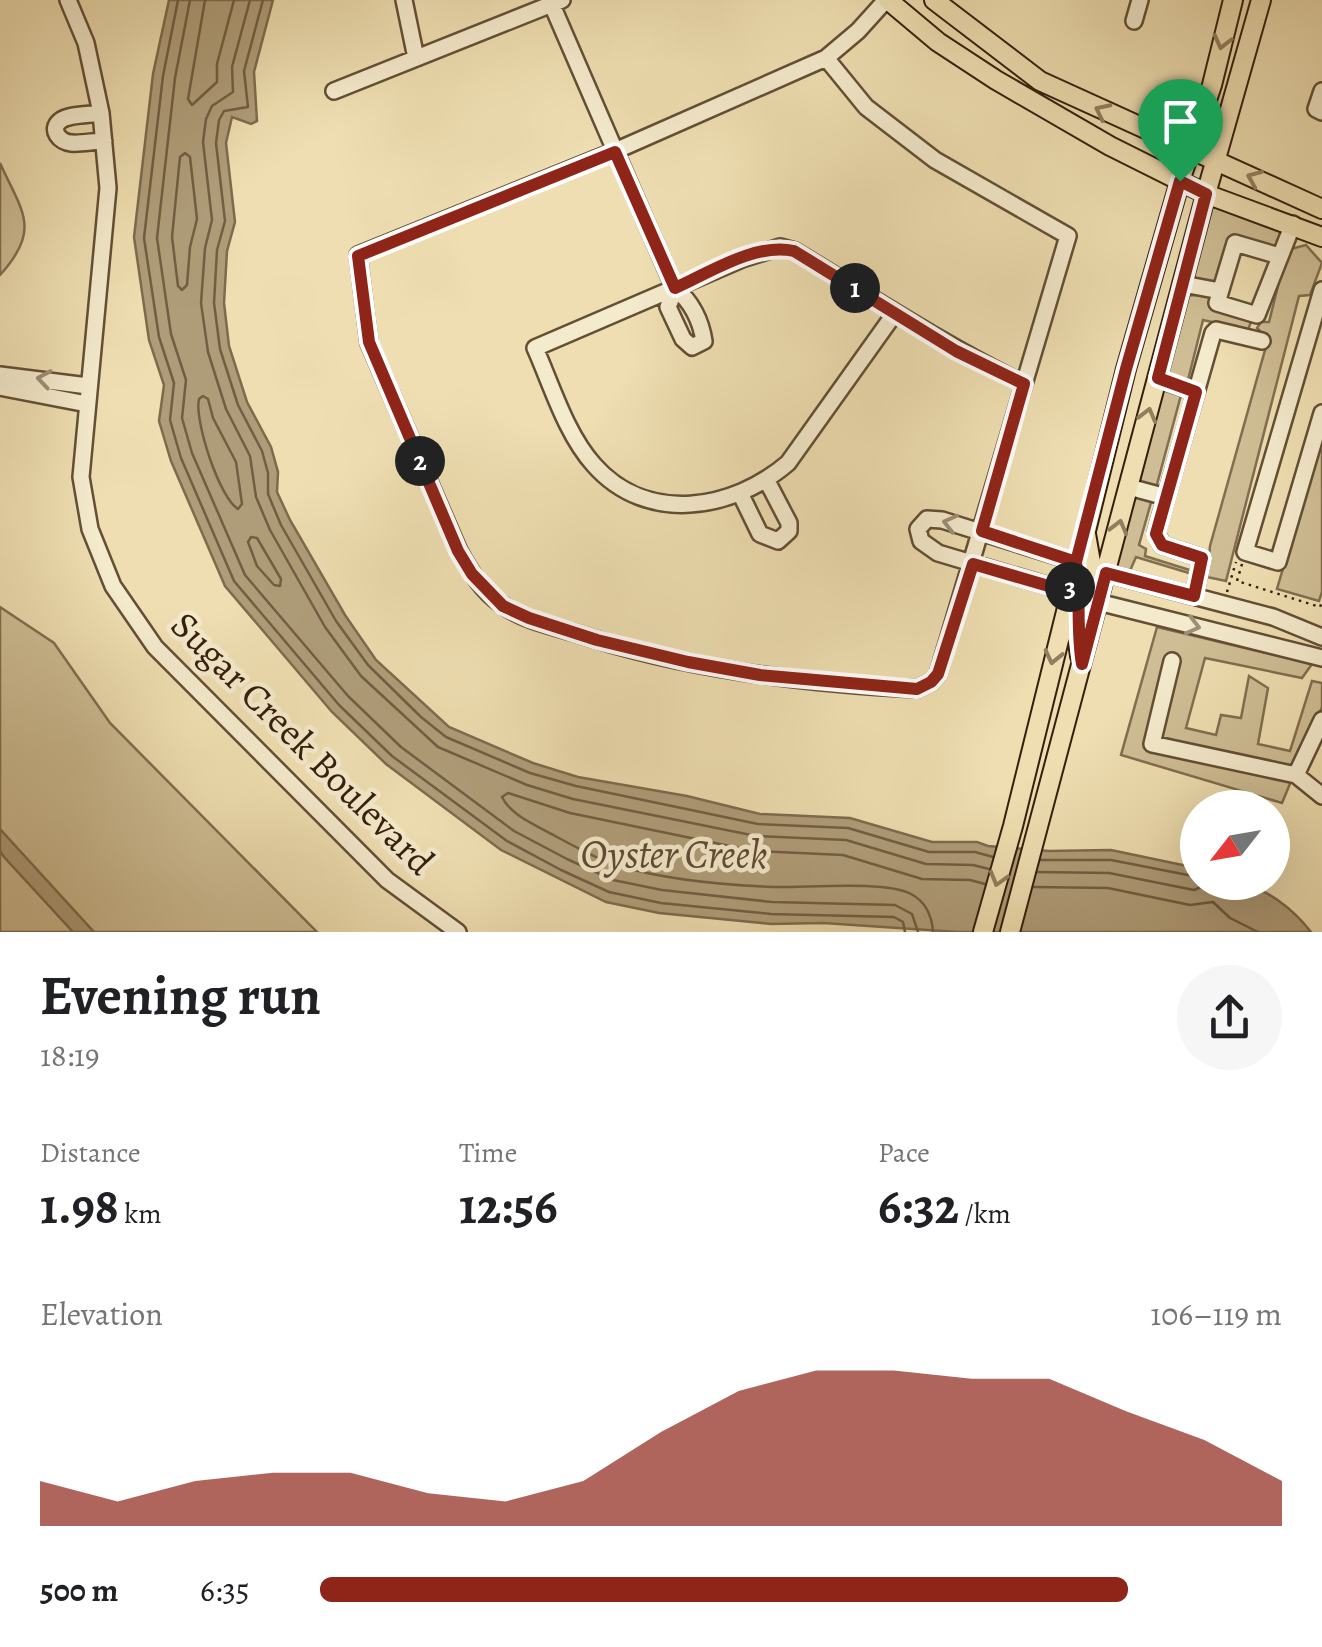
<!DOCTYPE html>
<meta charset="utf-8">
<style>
:root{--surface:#fff;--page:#f6f6f6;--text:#202124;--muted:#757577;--accent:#8f2418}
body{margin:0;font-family:Alegreya,serif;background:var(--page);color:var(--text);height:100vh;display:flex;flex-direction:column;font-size:38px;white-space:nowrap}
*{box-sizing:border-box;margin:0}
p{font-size:32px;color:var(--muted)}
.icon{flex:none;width:55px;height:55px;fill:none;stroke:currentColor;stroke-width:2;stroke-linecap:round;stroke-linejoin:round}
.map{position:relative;height:932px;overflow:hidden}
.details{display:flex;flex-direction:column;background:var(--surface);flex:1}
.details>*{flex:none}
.needle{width:65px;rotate:239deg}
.buttons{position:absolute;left:1180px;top:790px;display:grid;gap:20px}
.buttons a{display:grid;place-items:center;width:110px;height:110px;border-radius:50%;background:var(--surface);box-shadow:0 10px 40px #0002;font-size:50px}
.pin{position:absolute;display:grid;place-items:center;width:85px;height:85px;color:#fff;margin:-102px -42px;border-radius:50% 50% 50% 0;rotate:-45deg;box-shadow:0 0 10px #0007}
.pin .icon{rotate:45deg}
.km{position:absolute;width:50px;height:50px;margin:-25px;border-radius:50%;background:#222;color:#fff;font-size:28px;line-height:50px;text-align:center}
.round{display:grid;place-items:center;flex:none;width:105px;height:105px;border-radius:52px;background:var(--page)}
.summary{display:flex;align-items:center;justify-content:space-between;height:170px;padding:0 40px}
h1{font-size:55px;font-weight:600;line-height:75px}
.metrics{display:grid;grid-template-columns:repeat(3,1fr);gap:15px;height:170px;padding:10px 40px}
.metrics div{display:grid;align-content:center}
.metrics b{font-size:50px;font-weight:600}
.metrics small{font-size:28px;font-weight:400}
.metrics p{font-size:28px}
.chart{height:280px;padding:20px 40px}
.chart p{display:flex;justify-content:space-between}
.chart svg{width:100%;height:180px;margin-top:10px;fill:var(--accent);opacity:.7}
ul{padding:0 40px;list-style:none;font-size:32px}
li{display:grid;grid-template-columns:160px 120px 1fr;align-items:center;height:75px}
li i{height:25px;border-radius:12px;background:var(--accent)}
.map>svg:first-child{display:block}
.green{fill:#cfbe95;stroke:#826e50;stroke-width:2.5}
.water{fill:#af9d79;stroke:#7e6b4d;stroke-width:2.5}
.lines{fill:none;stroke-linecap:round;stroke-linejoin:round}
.shore{stroke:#725e42;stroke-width:2.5}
.minor-casing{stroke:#634f35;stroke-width:20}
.major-casing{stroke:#351f0c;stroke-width:22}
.path{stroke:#351f0c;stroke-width:2.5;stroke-dasharray:2.5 5;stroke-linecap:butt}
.minor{stroke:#f4eacc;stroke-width:15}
.major{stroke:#eedeb1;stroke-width:18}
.oneway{stroke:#927e5e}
.oneway2{stroke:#9e8f76}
.route-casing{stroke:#fff;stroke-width:20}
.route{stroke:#8f2418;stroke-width:12}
.labels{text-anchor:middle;stroke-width:9;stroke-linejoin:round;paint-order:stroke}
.street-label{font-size:38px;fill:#351f0c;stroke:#f4eacc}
.water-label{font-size:40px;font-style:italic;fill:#604b32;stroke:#f4eacc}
</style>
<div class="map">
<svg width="1322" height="932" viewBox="0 0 1322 932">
<rect width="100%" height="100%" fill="#eedeb1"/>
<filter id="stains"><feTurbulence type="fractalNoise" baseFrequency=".002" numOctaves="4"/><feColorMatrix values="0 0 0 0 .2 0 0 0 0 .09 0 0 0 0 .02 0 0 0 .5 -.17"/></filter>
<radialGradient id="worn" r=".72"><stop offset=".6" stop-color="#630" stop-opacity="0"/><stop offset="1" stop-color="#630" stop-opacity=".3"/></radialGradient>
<path class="green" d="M0,163C22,212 42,229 0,275Z
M1208,198L1289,227L1277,252L1233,239L1218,287L1187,281Z
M1306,245L1322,263L1310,295L1299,296L1226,581L1207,577L1210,546L1265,350V336L1257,328L1261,322H1269L1287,250Z
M1208,294L1252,319L1248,330L1203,320L1188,380L1167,375L1185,296Z
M1163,388L1181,395L1156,488L1139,484Z
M1322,435V592L1319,601L1277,589Z
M1132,492L1152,499L1139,545L1146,549L1145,556L1193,571L1192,574L1136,557L1129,573L1113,568Z
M0,607L54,643L110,723L317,932H0Z
M1157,627L1312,664L1302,678L1205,658L1186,728L1216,735L1221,715L1241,718L1249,676L1268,688L1258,744L1290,751L1312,681L1322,683V707L1282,803L1121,755Z"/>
<path class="water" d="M169,0H273L254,72L257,121L251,124L232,117L226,143L235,222L227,251L224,303L229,346L247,402L271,447L278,472L277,492L290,520L345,615L376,660L449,727L533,763L578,777L687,796L760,814L850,818L932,842H977L988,846L1049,851L1111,850L1197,868L1198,882C1211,883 1225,881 1238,883C1266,887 1294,910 1311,932H958L823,923L771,924L659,913L606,902L501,850L386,764L332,712L225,586L171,461L159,421L164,385L149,340L134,237L153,74Z
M0,829L94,932H73L4,857L0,851Z"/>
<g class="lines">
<path class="shore" d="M178,0L163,76L144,238L159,337L174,383L170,420L181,458L234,581L339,705L392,756L507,841L561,870L609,892L661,903L771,914L894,917L903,922L905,932
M190,0L175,78L157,238L171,334L186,380L182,418L192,453L245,575L348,696L401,747L514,831L567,859L613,880L662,890L772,902L895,905L912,914L918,932
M205,0L188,99L192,105L217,82V64L234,0
M250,0L232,67L233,92L212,106L206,119L203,142L212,220L205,248L201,303L208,352L226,409L250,456L256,497L270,530L325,627L361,676L438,747L527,785L573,799L756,836L846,840L926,864L973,865L989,869
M263,0L244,71L248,107L224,111L219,120L216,143L225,221L217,250L214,303L220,349L238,405L262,451L268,473V494L281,525L336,621L368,665L421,717L446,737L530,773L576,786L758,824L848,828L929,852H975L993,857
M185,153L190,157L197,219L190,247L187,285L182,290L178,286L172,237L180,157Z
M203,396L208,399L213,418L236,462L242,504L238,509C220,499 194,421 199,399Z
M251,537L257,538L281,579L280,586L274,585L257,566L248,542Z
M1041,860H1111L1198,877
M1037,872L1109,873L1194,890L1213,882
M1034,887L1108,888L1190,905L1213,902L1230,918L1258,932
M933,932C932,916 926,902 911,894C885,880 805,888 773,887C723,885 667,880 619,866C598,860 576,847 557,837C538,826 511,816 502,797L508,793L570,813L754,851L843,855L922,879L970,880L985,884"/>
<g class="minor-casing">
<path id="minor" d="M68,0L86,43L101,113L108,188L81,477L90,529L113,586L155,647L387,880L458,932
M404,0L416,58
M552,5L675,289C691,300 701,321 704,341L692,347L683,339L668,307L675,289
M1134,21L1140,0
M826,58L866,107L935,160L1068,236L938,674L931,682L917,689C801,683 683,669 572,632C548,625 521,619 501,604C482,591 470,571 459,551L369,343L358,255L615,151L826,58L858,31L886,0
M334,91L562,0
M1322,91L1316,109L1322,112
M101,113C89,115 68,114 60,121C49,130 60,142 71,143C81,144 94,141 104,141
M1279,256L1235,243L1217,303L1257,315L1293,224
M1183,284L1220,291
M1322,290L1245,552L1278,562L1322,413
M895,313L788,463C733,510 647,525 594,465C566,434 552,386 535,348L742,259L780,247L795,251C871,297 944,345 1024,384
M0,375L88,386
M1158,379L1196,392
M0,387L87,404
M1129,487L1166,497
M741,495L760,534L778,541L789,531V523L767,481
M1106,573L1273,617L1322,637
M1069,592L938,553L921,541L918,529L927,519L942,520L1076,562
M1194,596L1202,558L1162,545L1156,533L1213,333L1216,330L1262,341
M1098,602L1322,658
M1172,661L1152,744L1296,775L1322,796
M1296,775L1322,720"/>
</g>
<g class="major-casing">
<path id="major" d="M888,0L938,42L996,80L1110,146L1206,194L1322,237
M934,0L1040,81L1322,209
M1086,534L1097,597
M1078,577L1077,635L1080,656
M983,932L1013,826L1126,369L1180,181L1212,85L1233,0
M1010,932L1206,194L1261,0"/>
</g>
<path class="path" d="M1242,564L1237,581L1320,607L1322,602
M1227,592L1236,562"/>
<use href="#minor" class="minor"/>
<use href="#major" class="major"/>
</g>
<defs><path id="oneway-chevron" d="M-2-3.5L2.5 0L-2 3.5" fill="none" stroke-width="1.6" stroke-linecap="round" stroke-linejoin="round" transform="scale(2.5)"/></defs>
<g class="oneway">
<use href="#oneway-chevron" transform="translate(1222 42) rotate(104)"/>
<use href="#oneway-chevron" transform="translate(1102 111) rotate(-154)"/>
<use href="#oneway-chevron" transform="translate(1254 178) rotate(-157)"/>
<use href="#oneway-chevron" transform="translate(1148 415) rotate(-75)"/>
<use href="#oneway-chevron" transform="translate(1119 527) rotate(-75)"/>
<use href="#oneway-chevron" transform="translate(1053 657) rotate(103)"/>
<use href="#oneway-chevron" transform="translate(998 879) rotate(106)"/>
</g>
<g class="oneway2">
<use href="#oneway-chevron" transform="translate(44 379) rotate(-171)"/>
<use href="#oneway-chevron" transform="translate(950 523) rotate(-166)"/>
<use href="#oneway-chevron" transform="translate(1193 626) rotate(14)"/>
</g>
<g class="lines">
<g class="route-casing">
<path id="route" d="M1180,181L1126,369L1076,562L982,531L1024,384L956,351L794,251C756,242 709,273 675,288L615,152L358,256L369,342L458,551L472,574L503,606L529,618L597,640L688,662L760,675L917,689L931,682L938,674L973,564L1069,592L1076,562C1081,597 1076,630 1082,664L1106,573L1194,596L1202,558L1162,545L1156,534L1196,392L1158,378L1206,194L1180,181"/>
</g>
<use href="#route" class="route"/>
</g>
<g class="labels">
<g class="street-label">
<text transform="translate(303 743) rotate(45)" y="13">Sugar Creek Boulevard</text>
</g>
<g class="water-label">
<text x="674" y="868">Oyster Creek</text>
</g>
</g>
<rect width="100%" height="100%" filter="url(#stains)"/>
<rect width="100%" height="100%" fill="url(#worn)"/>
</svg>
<div class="buttons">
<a><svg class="needle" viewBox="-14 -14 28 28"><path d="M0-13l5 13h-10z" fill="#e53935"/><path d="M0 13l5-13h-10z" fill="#757577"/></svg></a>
</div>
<div class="pin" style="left:1180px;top:181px;background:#1e9e55"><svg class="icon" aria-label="arrive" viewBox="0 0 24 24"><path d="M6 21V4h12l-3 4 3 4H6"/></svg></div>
<b class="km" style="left:855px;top:288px">1</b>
<b class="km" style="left:420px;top:461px">2</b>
<b class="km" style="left:1070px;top:587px">3</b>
</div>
<section class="details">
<div class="summary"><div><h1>Evening run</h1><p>18:19</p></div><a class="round"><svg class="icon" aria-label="share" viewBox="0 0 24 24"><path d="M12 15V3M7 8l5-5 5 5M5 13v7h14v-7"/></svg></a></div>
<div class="metrics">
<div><p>Distance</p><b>1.98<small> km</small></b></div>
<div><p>Time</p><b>12:56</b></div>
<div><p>Pace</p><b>6:32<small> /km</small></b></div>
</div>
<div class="chart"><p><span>Elevation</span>106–119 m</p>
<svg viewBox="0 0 160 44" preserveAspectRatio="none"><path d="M0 44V33L10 38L20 33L30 31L40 31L50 36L60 38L70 33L80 21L90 11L100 6L110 6L120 8L130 8L140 16L150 23L160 33V44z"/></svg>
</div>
<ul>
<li><b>500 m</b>6:35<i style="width:84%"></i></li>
</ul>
</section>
